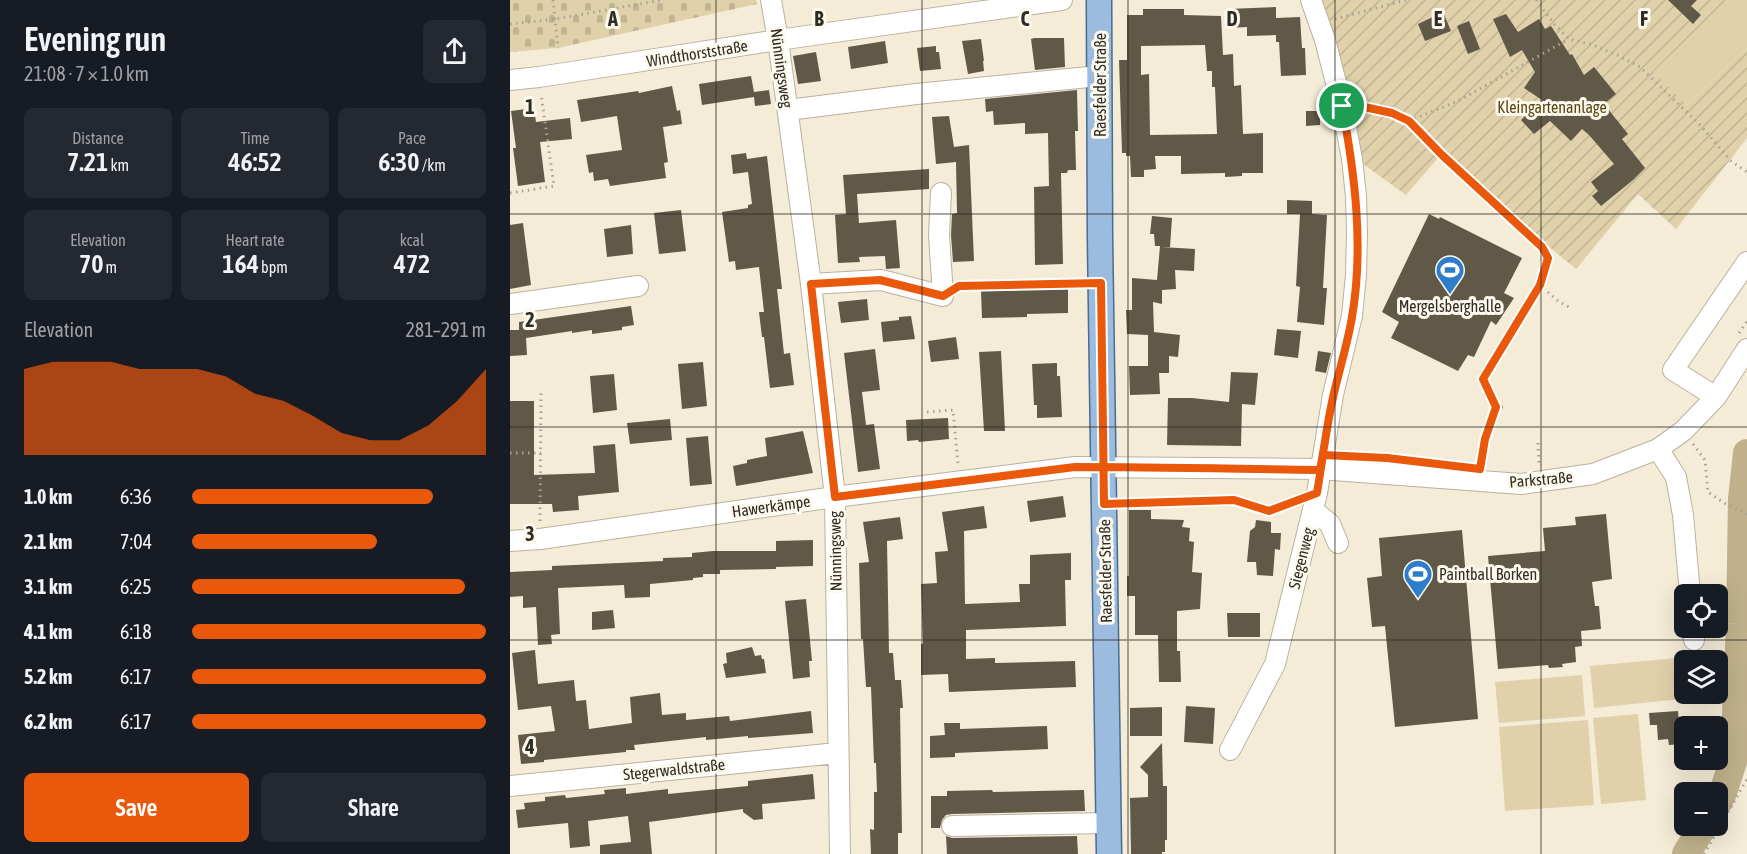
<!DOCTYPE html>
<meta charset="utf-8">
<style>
:root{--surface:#171b24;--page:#242831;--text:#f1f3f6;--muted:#9ea1a6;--accent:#ea580c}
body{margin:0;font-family:"Asap Condensed",sans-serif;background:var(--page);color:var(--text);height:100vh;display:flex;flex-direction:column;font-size:22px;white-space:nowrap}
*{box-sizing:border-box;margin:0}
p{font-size:20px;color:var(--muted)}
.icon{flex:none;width:33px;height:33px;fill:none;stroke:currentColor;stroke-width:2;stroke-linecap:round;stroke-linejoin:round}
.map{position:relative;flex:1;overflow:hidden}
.panel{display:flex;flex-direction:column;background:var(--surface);width:510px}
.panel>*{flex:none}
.buttons{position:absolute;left:1164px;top:584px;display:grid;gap:12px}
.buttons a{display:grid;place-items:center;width:54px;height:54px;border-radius:9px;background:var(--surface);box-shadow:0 6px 24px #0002;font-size:30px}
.pin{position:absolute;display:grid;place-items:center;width:51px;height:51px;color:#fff;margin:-26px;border:3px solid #fff;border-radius:50%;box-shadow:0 2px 6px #0007}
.round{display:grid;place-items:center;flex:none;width:63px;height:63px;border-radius:9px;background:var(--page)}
.overview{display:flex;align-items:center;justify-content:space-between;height:102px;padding:0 24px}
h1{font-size:33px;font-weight:600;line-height:45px}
.figures{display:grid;grid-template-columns:repeat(3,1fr);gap:9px;height:102px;padding:6px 24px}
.figures div{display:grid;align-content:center;border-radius:9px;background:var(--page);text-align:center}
.figures b{font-size:26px;font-weight:600}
.figures small{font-size:16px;font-weight:400}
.figures p{font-size:16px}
.chart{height:168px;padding:12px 24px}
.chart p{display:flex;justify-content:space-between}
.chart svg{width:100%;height:108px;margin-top:6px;fill:var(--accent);opacity:.7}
.primary-button{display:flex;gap:12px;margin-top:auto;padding:12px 24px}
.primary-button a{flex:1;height:69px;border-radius:9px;background:var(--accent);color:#fff;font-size:24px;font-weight:600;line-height:69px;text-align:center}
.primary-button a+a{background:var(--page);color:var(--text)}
ul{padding:0 24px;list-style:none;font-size:20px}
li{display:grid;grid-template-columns:96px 72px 1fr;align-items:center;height:45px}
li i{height:15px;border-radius:8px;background:var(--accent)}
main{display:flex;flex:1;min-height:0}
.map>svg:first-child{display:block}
.cemetery{fill:url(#cemetery-stones)}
.garden{fill:url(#garden-furrows)}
.pitch{fill:#e0d1ab}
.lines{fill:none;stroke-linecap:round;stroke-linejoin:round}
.river{stroke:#c0b18c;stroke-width:28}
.building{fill:#605948;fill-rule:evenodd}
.minor-casing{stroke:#bab29f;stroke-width:22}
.major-casing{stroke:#4a6c90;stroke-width:27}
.path{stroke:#a8a293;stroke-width:3;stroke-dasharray:1.5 4.5;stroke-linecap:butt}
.minor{stroke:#fff;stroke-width:20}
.major{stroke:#9bbbdf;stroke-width:24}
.route-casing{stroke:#fff;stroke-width:12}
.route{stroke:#ea580c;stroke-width:8}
.grid{fill:none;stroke:#2f2c25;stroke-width:1.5;stroke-opacity:0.55}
.labels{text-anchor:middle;stroke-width:6;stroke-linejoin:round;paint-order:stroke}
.street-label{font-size:16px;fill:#2f2c25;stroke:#fef9ed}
.park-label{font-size:16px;fill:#574617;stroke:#fef9ed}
.poi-label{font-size:16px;fill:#2f2c25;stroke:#fef9ed}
.grid-label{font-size:20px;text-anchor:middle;font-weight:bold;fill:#2f2c25;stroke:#fef9ed;stroke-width:6;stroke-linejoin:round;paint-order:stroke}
</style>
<main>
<section class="panel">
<div class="overview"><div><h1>Evening run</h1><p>21:08 · 7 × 1.0 km</p></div><a class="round"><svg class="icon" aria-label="share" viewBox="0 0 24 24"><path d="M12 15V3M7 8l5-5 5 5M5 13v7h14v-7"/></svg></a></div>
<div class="figures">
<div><p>Distance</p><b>7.21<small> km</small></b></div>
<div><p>Time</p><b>46:52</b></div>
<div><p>Pace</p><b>6:30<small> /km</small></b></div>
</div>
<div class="figures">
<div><p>Elevation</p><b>70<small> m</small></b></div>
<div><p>Heart rate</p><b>164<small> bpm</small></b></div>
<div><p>kcal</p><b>472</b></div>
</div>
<div class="chart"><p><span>Elevation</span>281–291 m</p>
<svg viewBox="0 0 160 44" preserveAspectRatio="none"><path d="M0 44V9L10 6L20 6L30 6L40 9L50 9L60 9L70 12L80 19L90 22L100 28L110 35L120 38L130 38L140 32L150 22L160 9V44z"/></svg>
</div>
<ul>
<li><b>1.0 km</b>6:36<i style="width:82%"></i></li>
<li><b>2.1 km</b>7:04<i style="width:63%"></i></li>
<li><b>3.1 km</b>6:25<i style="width:93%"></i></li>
<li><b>4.1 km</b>6:18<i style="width:100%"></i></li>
<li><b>5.2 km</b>6:17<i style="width:100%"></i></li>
<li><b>6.2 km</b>6:17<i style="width:100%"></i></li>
</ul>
<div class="primary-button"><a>Save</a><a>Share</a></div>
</section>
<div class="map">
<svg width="1237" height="854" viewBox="0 0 1237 854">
<defs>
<pattern id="cemetery-stones" width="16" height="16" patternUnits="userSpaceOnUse" patternTransform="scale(1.5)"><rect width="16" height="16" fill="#e0d1ab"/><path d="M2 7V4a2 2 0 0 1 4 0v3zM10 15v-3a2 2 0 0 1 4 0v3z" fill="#c0b493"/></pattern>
<pattern id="garden-furrows" width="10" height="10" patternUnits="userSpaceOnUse" patternTransform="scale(1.5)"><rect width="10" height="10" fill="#e0d1ab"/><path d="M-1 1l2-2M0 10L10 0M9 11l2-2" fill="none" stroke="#c0b493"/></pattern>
</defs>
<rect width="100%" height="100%" fill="#f4ecd7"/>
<path class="cemetery" d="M0,0H246L247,4L48,48L0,52Z"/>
<path class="garden" d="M809,0H1217L1144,72L1177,105L1237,48V138L1166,229L1128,194L1066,269L997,212L934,151L896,195L849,161Z"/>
<path class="pitch" d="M1217,0H1237V48L1177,105L1143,72Z
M1167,658L1171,699L1084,708L1080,666Z
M1072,675L1075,716L989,723L985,682Z
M1128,714L1136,800L1091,804L1083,718Z
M1078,720L1084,805L995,811L989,727Z"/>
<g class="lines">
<path class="river" d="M1208,803L1212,795L1224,759L1230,624L1232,499L1237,453
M1176,854L1194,825"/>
</g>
<path class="building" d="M1158,0H1187L1181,6L1191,15L1183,24Z
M766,7V18L790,17L792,48H795L796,75L771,76L769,42H766V35L737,36V27L718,28L717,9Z
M633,9H674V15L711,16L713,55L723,54L724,86L731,85L733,134L753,133V173H732V176L715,177V173L671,174V156H645L646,169L634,170V177H621L620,156H616V153H612L609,60H617V15H633ZM695,45L697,71H702V87H705L707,134L640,135L639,74L631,75V46Z
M933,12L941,31L915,41L908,24Z
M996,14L1008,32L1029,19L1035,29L1041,26L1060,55L1062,54L1074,75L1084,67L1106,94L1094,104L1118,134L1112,139L1135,168L1123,180L1091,206L1082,196L1088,191L1081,182L1104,164L1079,135L1072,129L1061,141L1040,121L1024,134L1011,120L1032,100L1014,88L1025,72L1012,50L1000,57L983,19Z
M959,21L970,49L958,54L947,26Z
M524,38H554L555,67L525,70L521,39Z
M471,39L474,61H473L474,71L458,74L452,41Z
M375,41L378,63L341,69L338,47Z
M426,46V52H429L431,69L410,71L407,48Z
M306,52L311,81L288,84L283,56Z
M241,76L244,92L259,90L261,104L245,106L244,97L192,105L189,84Z
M162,86L167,111L170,110L172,124L153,127L158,162L154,163L156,178L100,186L98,179L84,181L83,172L79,173L76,155L112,150L107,116L71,122L67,100L128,91L129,93Z
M567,90L568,131H565L566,170H558L557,173H551L553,264L525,265L524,187L539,186L538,133L515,134V123L484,125L483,111L476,112L475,99Z
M24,108L26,122L60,118L62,139L30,142L35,182L8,186L3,148H6L1,111Z
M796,111H810V125L796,126Z
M439,116L444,147L459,145L464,261L443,262L441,235L442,214L447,213L446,162L426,164L422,117Z
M236,153L237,159L257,156L272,289H267L274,354L280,353L284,385L260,388L254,337H252L249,312H254L249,267L226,270L225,261L219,262L212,212L238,208V205L242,204L238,172L223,174L221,155Z
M419,169V189L347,194L349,223L386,220L390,268L376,269L375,256L349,257L350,262L328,263L325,215L336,214L333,175Z
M777,200L802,201V214L817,215L813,288H817L814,325L787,322L790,287L786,286L790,214H777Z
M171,210L176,251L149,254L144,213Z
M919,214L929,219L930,217L1012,258L994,293L1004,298L986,325L981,321L964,357L958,355L948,371L881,338L889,322L872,312Z
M642,216L662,218L660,247H652L685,249L684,271L665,270L666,289L652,290V304L643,302L644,332L670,335L668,357L659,356V373H649L650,394L620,395L619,366H638V335L617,334L616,310H622V278L647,280L650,246H645L644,234H640Z
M13,223L21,285L0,289V225Z
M121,225L123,254L97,257L94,229Z
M558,289V313L517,314V317L472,318L471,291Z
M357,299L359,320L331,323L328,302Z
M121,306L124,325L112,327V330L82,334V330L62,333V331L16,338L17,355L0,356V330H9V322Z
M401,316L405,339L373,342L371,322L389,320V317Z
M767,329L791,331L788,358L764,355Z
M446,337L449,359L421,362L418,341Z
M365,349L370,390L352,392L356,425L364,424L370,469L348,472L334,353Z
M491,351L495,431H474L469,352Z
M808,351L821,353L816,373L805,371Z
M193,362L197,406L172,409L168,364Z
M547,363V376H550L552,417L527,418V405H524L522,364Z
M721,372L748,373L745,405L732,404L731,446L657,445L658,398H682L719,402Z
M104,374L107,410L83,413L80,376Z
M0,401H24V475L85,473L83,446L105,444L109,492L68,496L69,510L43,512L42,504H0Z
M438,418L439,439L409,442L408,440L397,441L396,420Z
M160,419L162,440L120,444L117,423Z
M293,431L303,473L226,486L223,466L237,463V460L257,456L255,438Z
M198,436L202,484L180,486L176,438Z
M553,496L556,517L520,522L517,501Z
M474,506L477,528L454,531L455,604L510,602L509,584H520V555L561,553V580H555L556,626L456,630V659L485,658V663L565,661L566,687L439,692L438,674L411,675V644H413L411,584L427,583L425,552L438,551L432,512Z
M619,510H641V519L674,520L672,527L680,528L679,541L684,542L682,572L692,573L690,609L667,611V651H670L671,682H649L648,635H625V596H617V576H619Z
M1096,514L1102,579L1082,582L1085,606H1089L1091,629L1071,631L1072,646L1065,647L1066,662L1052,664L1053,667L1039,668L1038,665L988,669L978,556L1035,551L1033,528L1066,525L1065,517Z
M390,517L393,539L377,541L379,653H383L385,680H391L393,708H390L392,833H388V854H361L360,829L364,830V792H367L366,763H364L361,687H356L353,639H351L349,563L359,562L353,522Z
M746,520L761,522V533H771L770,550L765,549L763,576L747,575L746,562H737L740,531L745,527Z
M952,530L968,719L885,727L875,626L862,627L857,578L872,576L869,538Z
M303,540V566L266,567V569L210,570V574H193V577L183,578V580L140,584V597L115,598L114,585L48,588L50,634L41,635L42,644L28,645L26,607L13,608V596L0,597V572L42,570V566L153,561V558L182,557V553L203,551H266V541Z
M296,599L302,661H299L300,677L283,679L275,601Z
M103,610L105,628L82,630V612Z
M717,613H750V637H718Z
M242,647L245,656L251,655L252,659H254L256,673L216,678L213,664L217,663L216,653Z
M25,650L28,684L64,680L66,701L76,700L79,729L122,723L120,697L150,693L152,715L176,713V720L219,716L220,721L301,711L303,733L238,738V736L196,740V737L124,745L125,750H116V752L34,760V762L11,764L8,735L45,731L41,706L8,710L2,653Z
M676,706L705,708L703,744L674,742Z
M652,707V736H620V708Z
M1168,711L1171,744L1159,745L1158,739L1148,740L1147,725H1140L1139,713Z
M434,723H450V729L537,726L538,749L445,753V757L420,758V736L435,735Z
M652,743L653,786H657V840H655V852H652V854H621L620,798L638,797V775L630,767Z
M303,774L305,799L252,804L253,819L244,820L233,812V809L139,822L142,854H90V845L121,842L118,816L78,821L80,846L60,848L58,823L8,828L6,810L15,809L14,803L35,801V797L55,795L56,798L95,794L94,790L116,788V794L158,789V794L238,786V781Z
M482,790L483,792L574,790L575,811L442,814L436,815L432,820L430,828H421V796H437V791Z
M436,836L442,838L567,836L568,854H437Z"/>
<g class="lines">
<g class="minor-casing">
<path id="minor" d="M261,0L268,40L301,284L325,497L330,854
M0,80L29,77L268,40L552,0
M278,110L406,94L589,76
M301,284L371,280L433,296L429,235L431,193
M0,304L128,286
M1206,397L1163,370L1237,262
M1148,449L1166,477L1173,515L1180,594
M803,510L820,524L828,543
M0,541L30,539L325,497L565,467L810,469L1011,484L1083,474L1148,449L1173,431L1206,397L1237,349
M1183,627L1184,640
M720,750L765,664L807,493L823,395L842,316L846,275L847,233L846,196L842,159L832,106L815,40L801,0
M0,786L327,753
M442,826L598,823"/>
</g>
<g class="major-casing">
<path id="major" d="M589,0L590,238L599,854"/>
</g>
<path class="path" d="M43,0L48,48
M1026,0L1045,25L1059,39L1083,45L1109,56L1130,67L1190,125L1221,161L1237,172
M825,19L896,0
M0,24L46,19L152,0
M848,106L882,113L899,121L932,155L1032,247L1038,258L1030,285L1048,301L1059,307
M899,121L948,101L1059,39
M0,193L44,186L31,94
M449,286L571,284
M1229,333L1237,321
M986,407L973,379L1030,285
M417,412L443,410L448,464
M1028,443L1029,465
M1183,444L1195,460L1198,492L1214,503L1237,514
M0,453H31
M971,465L975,439L986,407H993
M613,503L724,500L759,511L789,500
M30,521L31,391
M1194,854L1237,779"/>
<use href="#minor" class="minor"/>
<use href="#major" class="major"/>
</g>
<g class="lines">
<g class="route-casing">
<path id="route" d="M832,106C845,174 854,248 842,317C838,342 830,367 824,393C818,418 815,444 810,470C729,469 647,467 565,467L325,497L301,284L370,280L433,296L449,286L591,283C592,357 593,430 594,504L724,500L759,511L807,493L813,455L877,458L970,469L975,439L986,407L973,379L1030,285L1038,258L1032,247L932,155L899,121L882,113L845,105L832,106"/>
</g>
<use href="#route" class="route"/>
</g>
<path class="grid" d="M206,0V854M412,0V854M618,0V854M825,0V854M1031,0V854M0,214H1237M0,427H1237M0,640H1237"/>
<defs>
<g id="stadium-pin" transform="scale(1.5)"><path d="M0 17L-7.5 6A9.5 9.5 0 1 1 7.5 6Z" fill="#2e7ccc" stroke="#fef9ed"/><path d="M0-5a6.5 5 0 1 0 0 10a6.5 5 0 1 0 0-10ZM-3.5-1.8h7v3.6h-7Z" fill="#fff"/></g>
</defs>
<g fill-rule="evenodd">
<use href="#stadium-pin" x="940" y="270"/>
<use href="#stadium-pin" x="908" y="574"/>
</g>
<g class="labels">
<g class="street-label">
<text transform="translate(187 53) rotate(-9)" y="6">Windthorststraße</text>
<text transform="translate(272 68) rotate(82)" y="6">Nünningsweg</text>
<text transform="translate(590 85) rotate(-90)" y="6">Raesfelder Straße</text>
<text transform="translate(1031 479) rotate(-5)" y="6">Parkstraße</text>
<text transform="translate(261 506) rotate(-8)" y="6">Hawerkämpe</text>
<text transform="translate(325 551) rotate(-91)" y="6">Nünningsweg</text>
<text transform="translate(791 558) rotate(-76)" y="6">Siegenweg</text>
<text transform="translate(595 571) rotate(-91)" y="6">Raesfelder Straße</text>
<text transform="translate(164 769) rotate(-6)" y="6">Stegerwaldstraße</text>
</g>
<g class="park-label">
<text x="1042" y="113">Kleingartenanlage</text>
</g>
<g class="poi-label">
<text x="940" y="312">Mergelsberghalle</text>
<text x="929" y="580" text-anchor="start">Paintball Borken</text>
</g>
</g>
<g class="grid-label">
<text x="103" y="26">A</text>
<text x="309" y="26">B</text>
<text x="515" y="26">C</text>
<text x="722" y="26">D</text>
<text x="928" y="26">E</text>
<text x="1134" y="26">F</text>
<text x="20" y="114">1</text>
<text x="20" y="327">2</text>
<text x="20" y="541">3</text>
<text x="20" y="754">4</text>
</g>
</svg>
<div class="buttons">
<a><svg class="icon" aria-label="locate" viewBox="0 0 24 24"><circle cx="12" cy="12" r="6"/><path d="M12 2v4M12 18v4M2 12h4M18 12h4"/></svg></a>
<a><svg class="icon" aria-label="layers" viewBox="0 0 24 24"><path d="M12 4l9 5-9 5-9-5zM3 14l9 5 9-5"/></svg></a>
<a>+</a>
<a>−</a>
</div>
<div class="pin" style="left:832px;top:106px;background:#1e9e55"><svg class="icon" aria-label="arrive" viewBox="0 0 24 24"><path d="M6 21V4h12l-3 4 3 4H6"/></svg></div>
</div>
</main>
